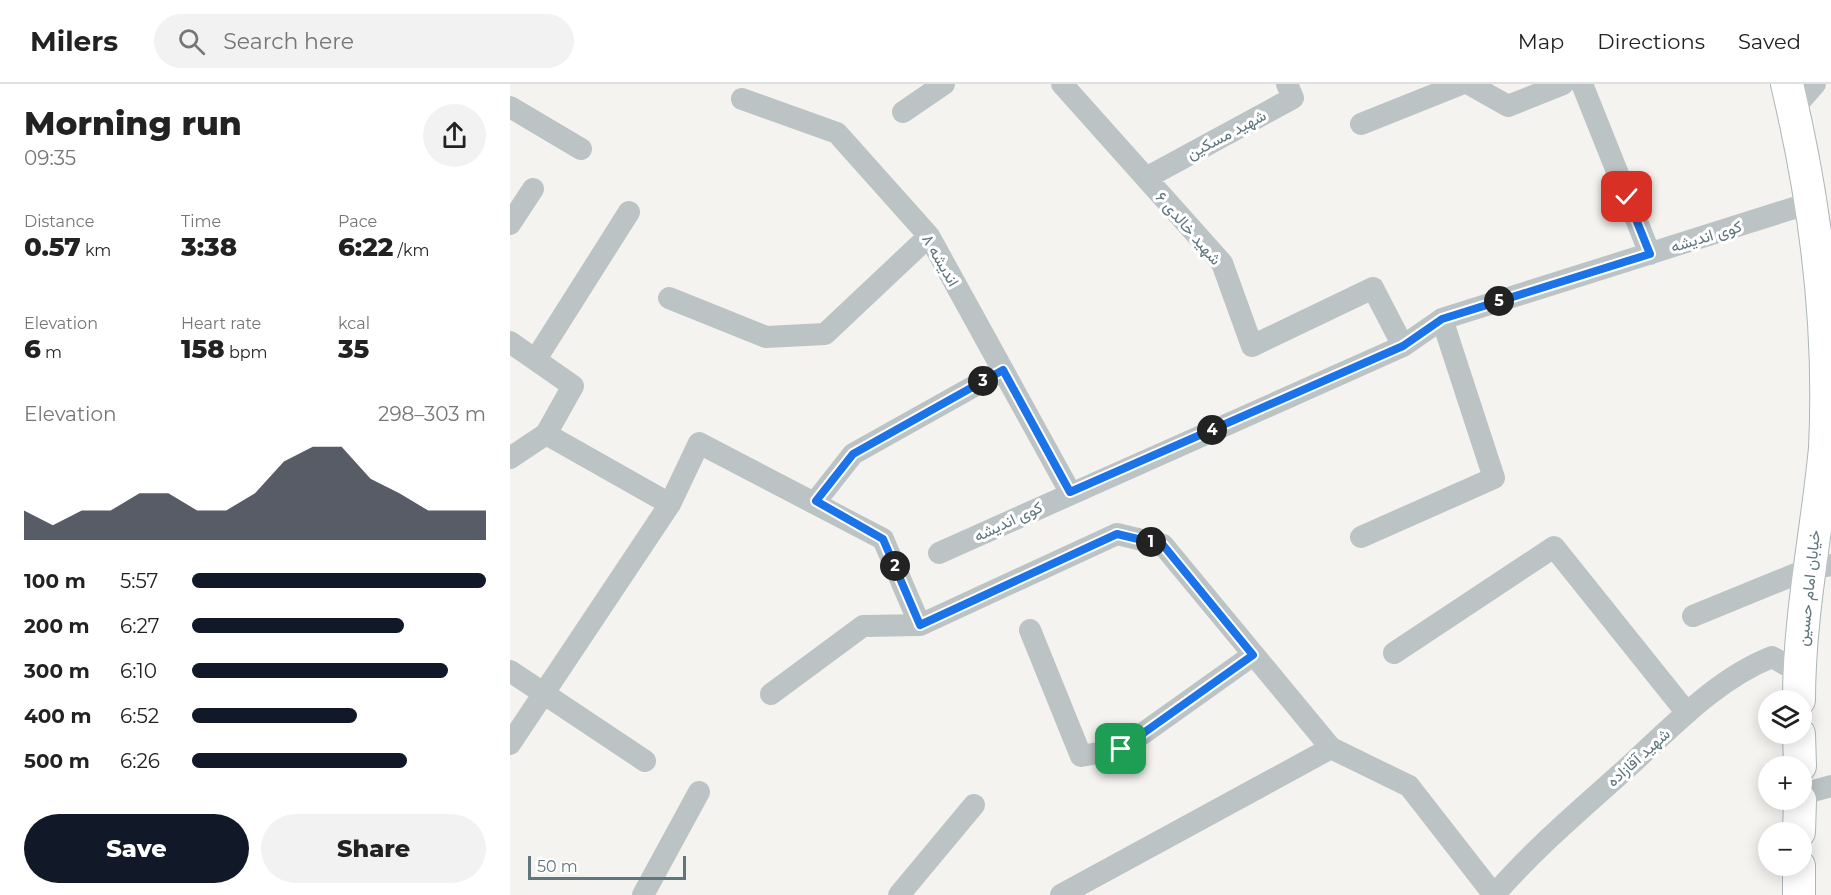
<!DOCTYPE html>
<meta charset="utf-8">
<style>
:root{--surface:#fff;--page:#f2f2f2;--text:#222;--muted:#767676;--line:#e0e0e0;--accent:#111827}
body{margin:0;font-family:Montserrat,Vazirmatn,sans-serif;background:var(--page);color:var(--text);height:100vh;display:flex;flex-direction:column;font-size:22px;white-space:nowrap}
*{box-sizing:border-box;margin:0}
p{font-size:20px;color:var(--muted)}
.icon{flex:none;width:33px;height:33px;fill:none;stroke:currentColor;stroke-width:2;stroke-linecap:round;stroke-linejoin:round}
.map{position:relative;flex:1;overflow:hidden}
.side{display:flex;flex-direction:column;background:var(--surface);width:510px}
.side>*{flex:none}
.buttons{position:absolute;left:1248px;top:606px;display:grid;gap:12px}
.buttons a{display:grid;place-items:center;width:54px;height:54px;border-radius:50%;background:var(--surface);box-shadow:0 3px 15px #0003;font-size:30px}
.scale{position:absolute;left:18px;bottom:15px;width:158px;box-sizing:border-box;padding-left:6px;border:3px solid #5e767c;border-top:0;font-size:16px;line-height:21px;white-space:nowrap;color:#5e767c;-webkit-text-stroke:4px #fff;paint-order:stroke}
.pin{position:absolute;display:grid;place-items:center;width:51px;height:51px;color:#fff;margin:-26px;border-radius:12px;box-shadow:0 3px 9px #0006}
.km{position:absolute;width:30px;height:30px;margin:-15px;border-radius:50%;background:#222;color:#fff;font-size:16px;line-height:30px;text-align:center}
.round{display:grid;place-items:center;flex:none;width:63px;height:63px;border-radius:32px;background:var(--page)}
.summary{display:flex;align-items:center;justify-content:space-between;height:102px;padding:0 24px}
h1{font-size:33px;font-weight:800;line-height:45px}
.figures{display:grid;grid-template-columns:repeat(3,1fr);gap:9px;height:102px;padding:6px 24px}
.figures div{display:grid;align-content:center}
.figures b{font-size:26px;font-weight:800}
.figures small{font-size:16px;font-weight:400}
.figures p{font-size:16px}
.chart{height:168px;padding:12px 24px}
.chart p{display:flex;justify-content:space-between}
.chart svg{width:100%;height:108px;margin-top:6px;fill:var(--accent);opacity:.7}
.primary-button{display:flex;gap:12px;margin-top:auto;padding:12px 24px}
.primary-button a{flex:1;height:69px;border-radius:36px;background:var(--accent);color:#fff;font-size:24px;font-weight:800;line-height:69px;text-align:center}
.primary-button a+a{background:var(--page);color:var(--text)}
ul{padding:0 24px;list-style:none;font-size:20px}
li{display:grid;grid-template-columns:96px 72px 1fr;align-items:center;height:45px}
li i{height:15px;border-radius:8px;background:var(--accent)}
header{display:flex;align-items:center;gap:36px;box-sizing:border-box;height:84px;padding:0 30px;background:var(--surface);border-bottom:2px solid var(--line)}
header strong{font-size:28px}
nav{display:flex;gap:33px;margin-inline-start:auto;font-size:21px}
.search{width:420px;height:54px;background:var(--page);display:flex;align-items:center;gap:15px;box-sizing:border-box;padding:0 21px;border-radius:33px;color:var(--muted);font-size:22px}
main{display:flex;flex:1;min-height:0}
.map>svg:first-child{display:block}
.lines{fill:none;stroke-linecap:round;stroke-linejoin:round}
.secondary-casing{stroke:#acb5b8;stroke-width:34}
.street{stroke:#bcc3c5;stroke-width:22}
.secondary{stroke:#fff;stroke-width:32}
.route-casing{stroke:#fff;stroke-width:12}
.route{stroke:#1a73e8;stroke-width:8}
.labels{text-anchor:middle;stroke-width:6;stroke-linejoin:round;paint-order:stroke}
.street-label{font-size:16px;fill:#5e767c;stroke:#fff}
</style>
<header>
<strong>Milers</strong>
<div class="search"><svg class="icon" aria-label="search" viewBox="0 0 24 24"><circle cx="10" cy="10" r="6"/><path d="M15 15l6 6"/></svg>Search here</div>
<nav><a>Map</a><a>Directions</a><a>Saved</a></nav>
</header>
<main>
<section class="side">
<div class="summary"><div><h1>Morning run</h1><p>09:35</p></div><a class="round"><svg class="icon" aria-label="share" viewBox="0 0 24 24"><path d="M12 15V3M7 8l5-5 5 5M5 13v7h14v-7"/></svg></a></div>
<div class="figures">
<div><p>Distance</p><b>0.57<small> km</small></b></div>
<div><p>Time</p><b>3:38</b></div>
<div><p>Pace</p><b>6:22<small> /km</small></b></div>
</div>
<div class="figures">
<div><p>Elevation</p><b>6<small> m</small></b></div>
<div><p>Heart rate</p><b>158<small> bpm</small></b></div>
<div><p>kcal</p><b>35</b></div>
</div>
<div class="chart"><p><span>Elevation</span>298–303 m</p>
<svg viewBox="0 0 160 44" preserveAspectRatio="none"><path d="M0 44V32L10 38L20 32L30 32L40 25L50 25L60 32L70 32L80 25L90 12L100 6L110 6L120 19L130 25L140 32L150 32L160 32V44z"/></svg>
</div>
<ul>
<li><b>100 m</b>5:57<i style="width:100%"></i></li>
<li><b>200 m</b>6:27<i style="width:72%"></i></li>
<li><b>300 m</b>6:10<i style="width:87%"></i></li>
<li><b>400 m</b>6:52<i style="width:56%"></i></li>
<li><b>500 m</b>6:26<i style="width:73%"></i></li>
</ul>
<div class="primary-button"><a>Save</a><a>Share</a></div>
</section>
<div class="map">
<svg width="1321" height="811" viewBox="0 0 1321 811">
<rect width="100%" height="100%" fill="#f4f3f0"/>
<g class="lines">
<g class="secondary-casing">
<path id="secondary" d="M1277,0C1305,117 1321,243 1315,364C1307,448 1289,531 1289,616
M1289,650L1290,682
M1289,748L1290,716
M1289,811V782"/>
</g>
<path class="street" d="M552,0L712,179L742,262L863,204L893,262
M959,0L998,22L1053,0
M1072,0L1140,170
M232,15L327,49L419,152L560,408
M0,23L71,65
M1283,25L1305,0
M393,28L434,0
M851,40L951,0
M636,94L783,14L777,0
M0,140L23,105
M159,214L256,253L315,250L419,152
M0,258L63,302L36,350L160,420
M26,275L119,128
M0,374L36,350
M306,417L343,370L493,286
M851,453L984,394L932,235
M429,469L893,262L932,235L1303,118
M1183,532L1298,485L1321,481
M520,546L571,672L611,665L743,571
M884,569L1044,463L1177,629
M0,587L135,677
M261,610L353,542L410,541L607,450L653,461L821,664L899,702L984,811C1024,765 1071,725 1117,684C1161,644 1206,595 1262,573L1289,588
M0,660L160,420L189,359L373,455L410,541
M1292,710L1321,702
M133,811L189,708
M389,811L464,721
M551,811L821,664"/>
<use href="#secondary" class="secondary"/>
</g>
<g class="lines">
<g class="route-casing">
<path id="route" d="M611,665L743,571L653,461L607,450L410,541L373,455L306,417L343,370L493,286L560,408L893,262L932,235L1140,170L1117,113"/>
</g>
<use href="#route" class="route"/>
</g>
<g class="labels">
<g class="street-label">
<text transform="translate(716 50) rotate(-28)" y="6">شهید مسکین</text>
<text transform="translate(679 144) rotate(49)" y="6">شهید خالدی ۶</text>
<text transform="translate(1196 152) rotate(-17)" y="6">کوی اندیشه</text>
<text transform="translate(431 176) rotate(60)" y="6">اندیشه ۸</text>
<text transform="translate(498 437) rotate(-25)" y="6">کوی اندیشه</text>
<text transform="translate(1298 504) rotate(-84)" y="6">خیابان امام حسین</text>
<text transform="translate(1128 673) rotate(-42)" y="6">شهید آقازاده</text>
</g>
</g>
</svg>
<div class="buttons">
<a><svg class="icon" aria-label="layers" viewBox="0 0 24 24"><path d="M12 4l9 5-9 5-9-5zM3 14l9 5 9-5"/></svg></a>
<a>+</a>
<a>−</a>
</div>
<div class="scale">50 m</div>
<div class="pin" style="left:611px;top:665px;background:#1e9e55"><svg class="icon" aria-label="arrive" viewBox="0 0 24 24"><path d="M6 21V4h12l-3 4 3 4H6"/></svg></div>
<div class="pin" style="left:1117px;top:113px;background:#d93025"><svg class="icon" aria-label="check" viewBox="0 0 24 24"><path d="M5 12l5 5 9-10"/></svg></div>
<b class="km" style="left:641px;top:458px">1</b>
<b class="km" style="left:385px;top:482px">2</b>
<b class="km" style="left:473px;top:297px">3</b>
<b class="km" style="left:702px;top:346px">4</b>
<b class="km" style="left:989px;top:217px">5</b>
</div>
</main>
